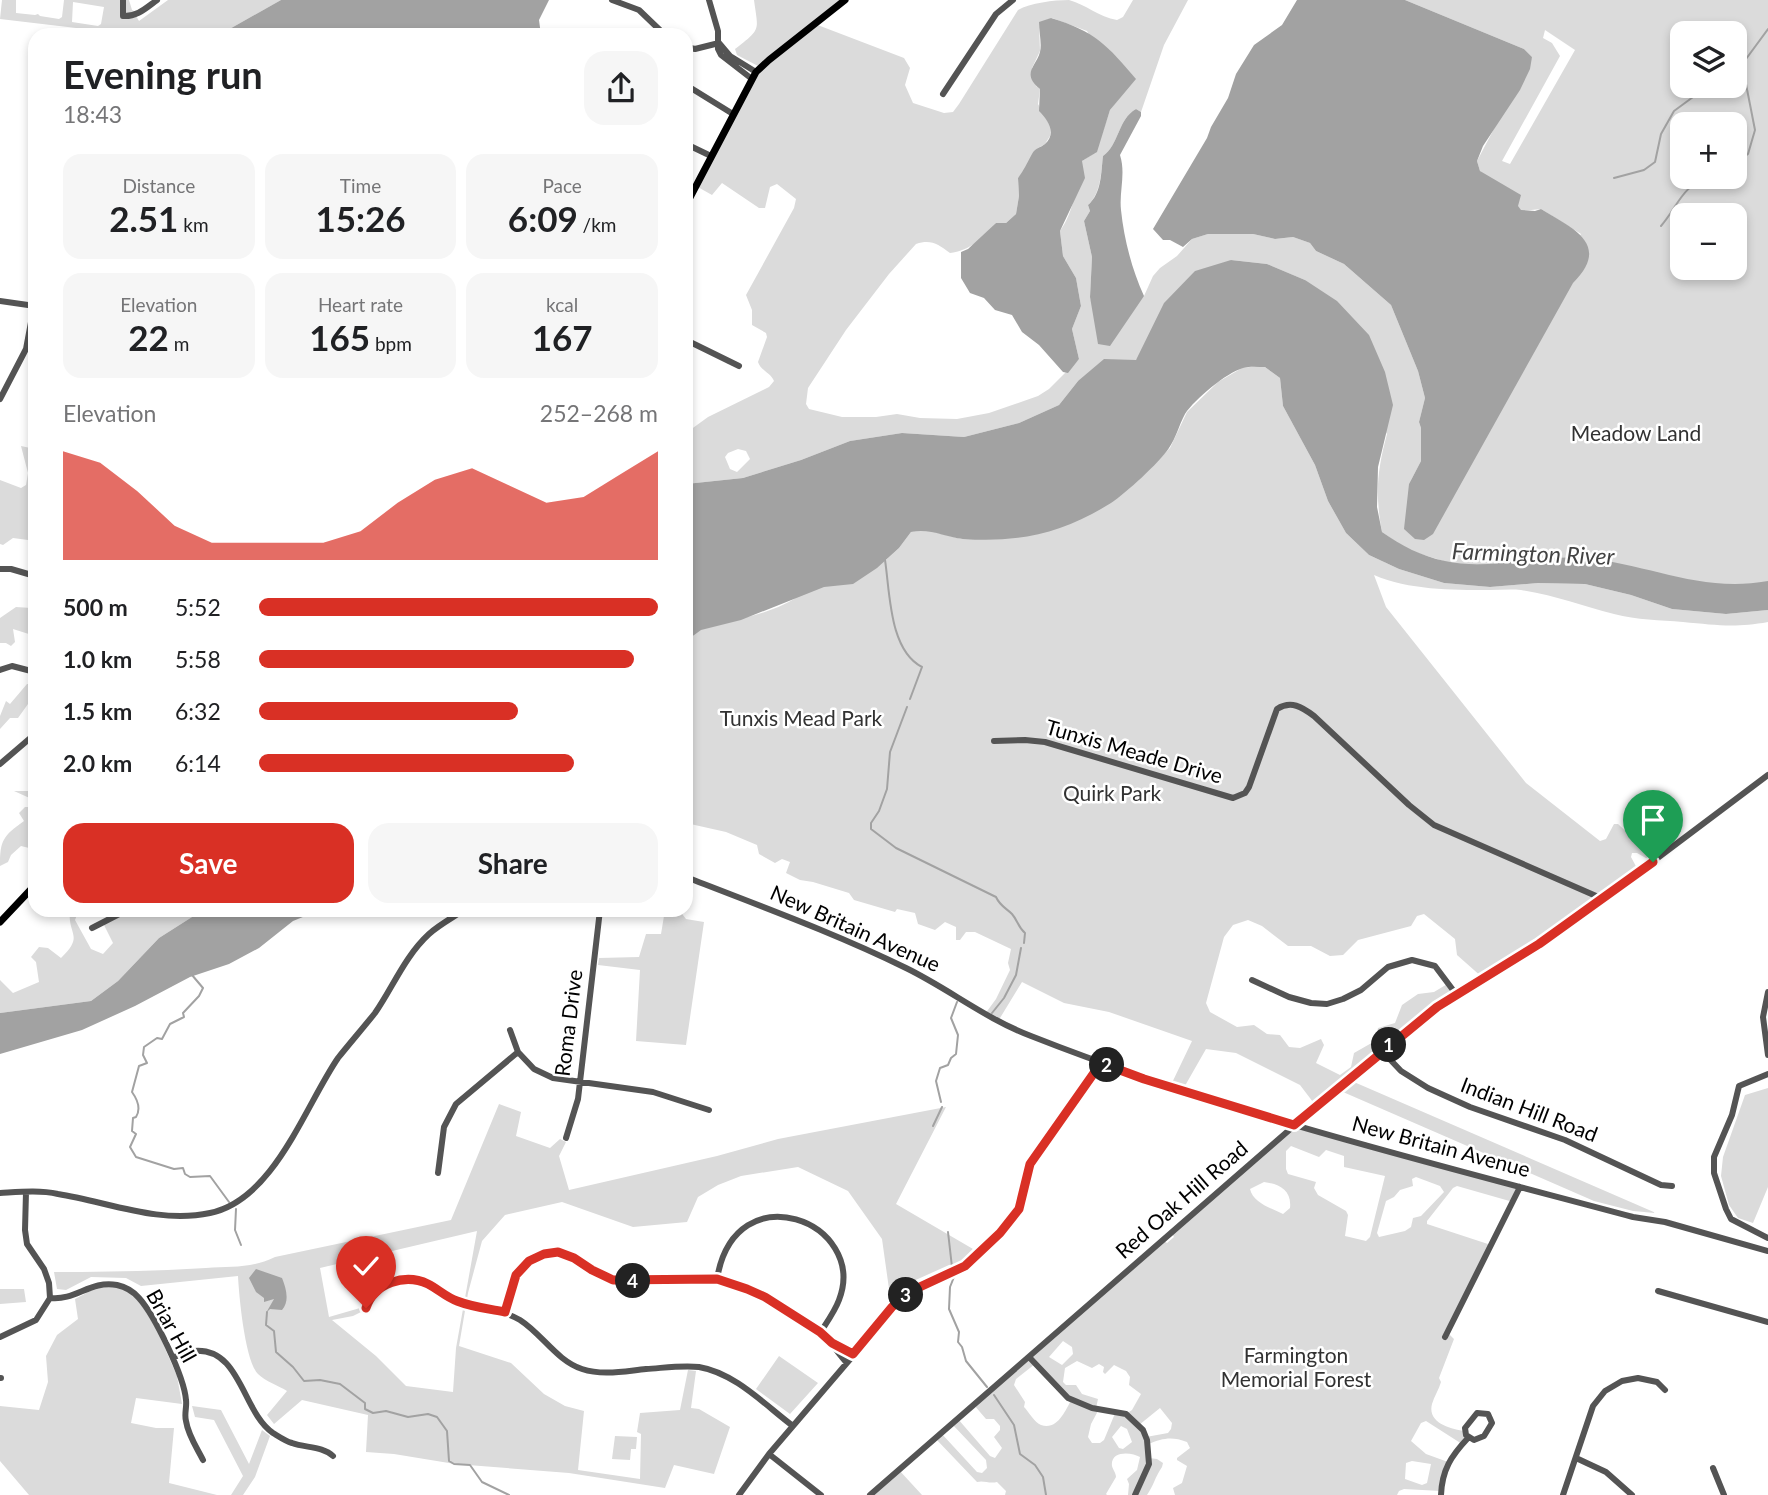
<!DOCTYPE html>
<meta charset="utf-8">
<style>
:root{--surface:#fff;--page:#f6f6f6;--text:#202124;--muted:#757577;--accent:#d93025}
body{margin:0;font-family:Lato,sans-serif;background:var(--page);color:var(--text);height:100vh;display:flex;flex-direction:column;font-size:26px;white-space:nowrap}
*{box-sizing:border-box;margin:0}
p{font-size:23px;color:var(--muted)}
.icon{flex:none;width:38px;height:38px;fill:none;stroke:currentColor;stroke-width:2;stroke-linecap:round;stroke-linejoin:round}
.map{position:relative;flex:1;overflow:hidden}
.panel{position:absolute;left:28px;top:28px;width:665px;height:889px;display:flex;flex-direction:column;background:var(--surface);border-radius:21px;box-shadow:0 4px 10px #0003}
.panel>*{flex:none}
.tools{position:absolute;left:1670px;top:21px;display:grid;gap:14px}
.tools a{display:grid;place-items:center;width:77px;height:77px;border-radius:14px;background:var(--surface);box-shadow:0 4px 10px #0003;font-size:35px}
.pin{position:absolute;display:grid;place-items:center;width:60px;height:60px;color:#fff;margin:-72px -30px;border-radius:50% 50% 50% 0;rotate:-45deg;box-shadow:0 0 7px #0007}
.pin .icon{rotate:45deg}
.km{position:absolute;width:35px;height:35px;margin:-18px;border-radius:50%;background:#222;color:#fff;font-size:19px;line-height:35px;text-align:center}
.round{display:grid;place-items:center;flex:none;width:74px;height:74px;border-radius:21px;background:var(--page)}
.summary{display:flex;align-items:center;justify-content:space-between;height:119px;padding:0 35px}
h1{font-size:38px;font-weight:700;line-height:52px}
.stats{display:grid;grid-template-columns:repeat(3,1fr);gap:10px;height:119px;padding:7px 35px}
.stats div{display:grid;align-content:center;border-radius:18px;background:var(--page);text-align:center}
.stats b{font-size:35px;font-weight:700}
.stats small{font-size:19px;font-weight:400}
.stats p{font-size:19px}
.chart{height:196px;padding:14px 35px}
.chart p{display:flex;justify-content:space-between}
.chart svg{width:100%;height:126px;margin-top:7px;fill:var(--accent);opacity:.7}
.primary-button{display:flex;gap:14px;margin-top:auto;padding:14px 35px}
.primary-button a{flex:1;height:80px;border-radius:21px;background:var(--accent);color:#fff;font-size:28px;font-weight:700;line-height:80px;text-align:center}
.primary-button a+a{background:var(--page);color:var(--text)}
ul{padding:0 35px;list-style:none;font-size:23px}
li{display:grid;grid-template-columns:112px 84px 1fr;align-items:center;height:52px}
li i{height:18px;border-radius:9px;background:var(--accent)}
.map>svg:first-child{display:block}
.green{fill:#dbdbdb;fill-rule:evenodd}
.water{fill:#a2a2a2}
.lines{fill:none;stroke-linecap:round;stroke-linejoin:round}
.stream{stroke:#a2a2a2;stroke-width:2}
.minor{stroke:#545454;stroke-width:6}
.major{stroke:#000;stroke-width:7}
.route-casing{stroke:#fff;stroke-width:14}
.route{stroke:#d93025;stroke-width:9}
.labels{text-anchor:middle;stroke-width:5;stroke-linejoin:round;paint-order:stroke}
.park-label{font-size:21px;fill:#323232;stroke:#fff}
.street-label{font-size:21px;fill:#000;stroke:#fff}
.water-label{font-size:23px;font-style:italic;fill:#434343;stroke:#fff}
</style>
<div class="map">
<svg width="1768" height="1495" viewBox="0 0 1768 1495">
<rect width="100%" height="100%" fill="#fff"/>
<path class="green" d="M2,0H16V13L35,15L38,14L40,16L59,19L62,17L64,0H129L132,10L136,12L135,14L139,21L168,0H281L219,35H114L110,32L0,19ZM73,2L104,7L101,24L98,26L72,22Z
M754,0H845L815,24L904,58L910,68L905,85L913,103L944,113L953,112L959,104L1018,10C1030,3 1054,0 1069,0C1085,4 1099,17 1117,20L1123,17L1133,0H1188L1164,45L1141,112L1136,109C1118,119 1119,145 1103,156C1101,173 1101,193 1088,205L1090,211L1084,221L1092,257L1090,297L1095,315L1144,296L1153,276L1160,268L1177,256L1192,239L1208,234H1253L1275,239L1293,237L1310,243L1316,251L1344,264L1391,305L1418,371L1425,398L1419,422L1421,428V461L1409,484L1581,234L1541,209L1521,211L1480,171L1477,161L1532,57L1524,49L1405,0H1768V585L1756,589L1548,566L1453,564L1408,550L1382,532C1375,494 1377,471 1387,434L1305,280L1267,264L1231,260L1136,360L1078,381L1059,405L1019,423L964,437L902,433L850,441L801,460L743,478L686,484V433L708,417L769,387L774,381C771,373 761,371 758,362L767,337L766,333L752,325V310L746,295L794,208L796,199L777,184L770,187L765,208H759L722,183L712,195L696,186L760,67L737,55L735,49C762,28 758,31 754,0ZM1052,18L1087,31L1121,96L1110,110L1096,152L1082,161C1077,184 1074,212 1060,231L1063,256L1076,278L1081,306L1072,329L1079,359L1049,389L1038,396L989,413L957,419L920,418L897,414L876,417H842L809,409L806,404L808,388L846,330L889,274L916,244C931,239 938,244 950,253C969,251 984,238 996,223H1006L1016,214L1019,196L1018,178L1026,169L1038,148L1045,144L1050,136L1051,127L1038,104L1040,89L1036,86L1032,68L1040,51L1039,23ZM1545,30L1575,50L1510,164L1502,161L1560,56L1552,43L1543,38ZM1682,33H1734V86H1682ZM1682,124H1734V177H1682ZM1682,215H1734V268H1682ZM738,449L746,451L750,459L737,472L730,469L725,457L728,453Z
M1258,366L1265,367L1280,378L1283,406L1315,465L1328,501L1346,533L1369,555L1399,569L1444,583L1490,587L1538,583L1585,584L1631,595L1672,609L1726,614L1768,610V622C1735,628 1716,625 1683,622C1660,620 1637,620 1614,614C1582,606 1555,595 1521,590C1511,589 1500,590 1489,590C1451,590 1409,590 1374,575L1386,607L1526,783L1600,841L1606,839L1614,824H1618L1647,851L1653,862L1637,853H1632L1631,857L1639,872L1603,899L1483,978L1457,955L1455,939L1424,914L1417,916L1411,926L1358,940L1343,955L1330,956L1311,946H1288L1262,926L1248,920L1233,925L1224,937L1206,1003L1210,1012L1237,1027L1254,1025L1267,1034L1280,1035L1289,1047L1300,1048L1321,1039L1324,1045L1316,1063L1340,1075L1351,1067L1354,1053L1375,1041L1378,1028L1395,1023L1402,1005L1418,994L1434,992L1449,983L1456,994L1316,1106L1300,1085L1236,1053L1206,1049L1182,1091L1170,1087L1192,1041L1109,1012L1064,1003L1022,982L1000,1018L994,1020L985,1014L996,999L1010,970L1008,963L1011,949L975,932H966L960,940H956V927L945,922L935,930L918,924L915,913L897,909L895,912L854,900L849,893L813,882L800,880L786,873L790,862L782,859L775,863L759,854L757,845L726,832L686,823V641L693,636L698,628C732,620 774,615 803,593L885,561L899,548L911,532L923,529L961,539L1151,467L1170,448L1187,412L1218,382L1242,368Z
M21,446L35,449V547H32L28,540L13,538L3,545L0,544V480L21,488L26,485L28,473Z
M16,607L31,608L35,618V636L13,629L15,642L11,646L6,643H0V618Z
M27,684H33L30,696L35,700V708L28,704L18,718H10L0,729V716L6,701L10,704Z
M14,791H35V841L29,848L21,846L11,855L8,862L0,866C0,840 3,836 24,821L19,813L25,807H32L34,800Z
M70,910H79L75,920L91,949L103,954L113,943L103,923L113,917L109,910H203L159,938L118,981L91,1001L0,1013V980L13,993L39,982L36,962L31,957L39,947L48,948L61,958C85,935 67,935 70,910Z
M665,910H679L686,919L704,922L686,1045L636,1041L640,970L598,965L599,958L639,957L646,934H661Z
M1354,1082L1656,1213L1633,1211L1594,1201L1343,1092Z
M1768,1088V1187L1753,1223L1738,1218L1729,1205L1721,1176L1723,1157L1745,1095Z
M499,1104L521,1112L516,1136L550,1148L560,1139L566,1142L559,1156L569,1190L717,1156L778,1139L946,1107L896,1204L973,1249L960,1263L949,1265L909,1283L890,1296L882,1239L848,1191L798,1167L741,1176L718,1185L698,1197L687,1222L633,1227L562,1202L505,1215L482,1241L468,1293L459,1346L511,1363L544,1394L565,1406L584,1411L578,1470L640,1479L641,1434L637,1432L640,1413L680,1410L688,1370L696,1371L691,1408L699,1409L730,1427L714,1474L674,1465L665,1488L569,1473L455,1464L394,1454L366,1452L368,1415L302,1400L274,1424L267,1415L287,1391C279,1386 265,1381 258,1374C245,1361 239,1296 238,1276L141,1286L126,1278L91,1277L66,1290L57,1289L54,1272C105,1272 155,1271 206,1268C232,1266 250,1269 275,1257L451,1220ZM477,1231L456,1348L453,1392L406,1386L376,1356L332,1320L353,1316L361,1312L360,1308L329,1317L320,1268Z
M1295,1125L1520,1187L1513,1202L1457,1186L1453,1188L1427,1221V1224L1491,1245L1448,1333L1454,1339L1439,1378L1441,1382C1439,1389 1434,1397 1432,1404C1427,1423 1451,1429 1465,1431L1466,1435L1462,1444L1426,1421L1421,1423L1411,1441L1426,1454L1448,1462L1441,1491L1404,1489L1399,1491L1397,1495H1175L1173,1488L1182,1483L1187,1466L1177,1460V1458L1190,1448L1187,1442C1172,1436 1163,1438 1148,1444L1149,1458L1157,1459L1163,1463L1162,1467C1155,1477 1154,1485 1147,1495H1128L1129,1484L1127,1479L1137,1470L1140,1457C1132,1452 1110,1450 1112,1466C1113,1470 1116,1473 1116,1477L1106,1494L1107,1495H1005L1006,1491L997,1482C989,1484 984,1480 977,1482L935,1438L941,1433L977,1472L982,1473L987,1468L986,1460L952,1424L958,1419L990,1456L995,1458L1002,1448L994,1437L1000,1430V1426L994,1419H986L974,1405L1163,1240L1167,1243L1174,1237L1171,1232ZM1291,1146L1319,1157L1326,1150L1344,1156V1167L1385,1176L1370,1237L1366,1241L1345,1236L1348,1215L1346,1211L1318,1195L1314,1188L1316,1182L1288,1174L1286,1169V1151ZM1416,1177L1440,1186L1444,1192L1421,1216L1413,1218L1411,1227L1405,1231L1379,1237L1377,1233L1386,1201L1394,1197L1400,1190L1413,1186L1412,1179ZM1264,1182C1279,1184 1292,1190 1290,1208L1283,1214C1271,1208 1253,1203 1250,1189ZM1063,1341L1072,1347L1073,1354L1062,1365L1049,1357ZM1077,1361L1092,1368L1099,1364L1104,1367L1103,1372L1105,1374L1114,1365L1126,1371L1130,1377L1129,1385L1141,1394L1132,1410L1126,1414L1116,1411L1104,1440L1100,1443H1092L1088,1437L1091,1424L1099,1409L1096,1408L1098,1399L1082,1394L1076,1385H1066L1063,1382L1065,1368ZM1035,1364L1071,1400C1066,1410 1057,1431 1041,1425C1035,1423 1028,1411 1024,1407L1025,1402L1014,1385L1016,1379ZM1160,1408L1172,1423L1171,1429L1168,1433L1146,1437L1139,1425ZM1121,1426L1127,1429L1132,1442L1123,1449L1119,1448L1112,1437ZM1412,1461L1431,1464L1427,1483L1422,1485L1405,1479L1406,1463Z
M116,1286L126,1290L137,1298L157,1330L177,1376L182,1404L136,1398L131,1423L156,1428H174L169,1483L217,1495H29L0,1461V1406L39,1410L48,1382L46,1356L57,1335L78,1319L75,1299L96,1288Z
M0,1289H24L26,1302L0,1304Z
M779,1356L818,1383L790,1414L756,1389Z
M192,1406L221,1410L249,1464L262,1430L270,1436L255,1477L243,1495H231L243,1476L214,1420L195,1417Z
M615,1436L637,1437L636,1449H631L630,1460L612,1459Z
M899,1470L922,1495H870Z"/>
<path class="water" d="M281,0H549L539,20L541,35H219Z
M1297,0H1405L1524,49L1532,57L1530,69L1520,90L1483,146L1477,161L1480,171L1521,195L1518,206L1521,210L1535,211L1541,209C1572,228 1612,244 1573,283L1433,534L1424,540L1415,539L1404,529L1409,484L1421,461V428L1419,422L1425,398L1418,371L1391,305L1344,264L1316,251L1310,243L1293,237L1275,239L1253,234H1208L1192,239L1183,247L1170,240H1163L1153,229L1207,138L1211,127L1228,98L1236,74L1254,45L1282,25Z
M1051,18C1095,31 1108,46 1136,79L1110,110L1097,152L1082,161L1085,178L1060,231L1063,256L1076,278L1081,306L1072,329L1079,359L1068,373L1063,372L1039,345L1022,332L1012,315L995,310L984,298L970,293L961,278V252L968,249L996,223H1006L1016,214L1019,196L1018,178C1024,170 1027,163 1032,154C1035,148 1040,148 1045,144C1057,133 1048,120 1039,111L1040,89C1021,73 1036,67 1040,52C1042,44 1039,32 1039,22Z
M1136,109L1141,112V116L1120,155C1126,174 1119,191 1121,210C1124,239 1132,270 1144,296L1110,346L1098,344L1090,297L1092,257L1084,221L1090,211L1088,205C1102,193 1101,172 1103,156C1119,145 1118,119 1136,109Z
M1231,260L1267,264L1305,280L1337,301L1369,335L1385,372L1393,405L1378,467L1377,507L1382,532C1402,546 1421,556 1445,561C1490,571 1538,554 1584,558C1650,564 1699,593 1768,581V610L1726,614L1672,609L1631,595L1585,584L1538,583L1490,587L1444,583L1399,569L1369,555L1346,533L1328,501L1315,465L1283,406L1280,378L1265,367C1258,367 1250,366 1243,368C1226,373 1195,399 1185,414C1179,425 1176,438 1169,448C1159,463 1126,493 1111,503C1063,533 1020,543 963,539C945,537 930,528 911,532L899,548L877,568L853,584L824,587L741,620L701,630L686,641V484L743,478L801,460L850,441L902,433L964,437L1019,423L1059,405L1078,381L1104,359L1136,360L1164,303L1195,271Z
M203,910H320L293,921L259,948L229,964L190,977L135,1006L82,1030L0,1054V1013L91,1001L118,981L159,938Z
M256,1269L282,1278C286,1288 290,1301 282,1310L270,1309L266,1313L274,1299L264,1302V1298L256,1292L249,1278Z"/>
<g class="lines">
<path class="stream" d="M1734,66L1745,59
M1734,164L1748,154L1755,130L1745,79L1746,59L1768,29
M1614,178L1644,170L1655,162L1661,134L1674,111L1708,86
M1661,226C1679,205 1681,186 1710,177
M885,560C890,592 889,650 922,667L910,699
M907,707L890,752L887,789L879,811L871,823V829L896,848L996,897C1000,906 1006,908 1012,914C1018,921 1018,927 1025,933L1024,943
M192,975L203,988L199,996L183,1013L184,1017L170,1024L162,1039L157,1038L144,1047L143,1055L147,1063L139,1066L132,1092C137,1099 141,1109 136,1117L133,1118L132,1131L136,1134L130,1147L136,1157L174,1169L183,1168L185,1174L190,1177L210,1176L229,1202
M992,1013L1004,998L1016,975L1021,948
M941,1102L936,1081L940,1068L948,1065L951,1058L956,1054L958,1035L951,1018L957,1002
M933,1126L942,1107
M236,1209L235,1230L241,1245
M948,1232L952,1267
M954,1277L950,1287L949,1309L959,1332L958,1342L962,1347L966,1361L987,1387
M267,1312L266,1325L274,1331L276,1352L293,1367L304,1381L320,1380L340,1384L365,1403V1409L373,1413L386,1411L408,1417L428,1414L437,1417L447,1431L449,1461L454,1464L470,1465L482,1482L509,1495
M994,1395L1014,1425L1020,1454L1035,1465L1043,1477L1046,1495"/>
<path class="minor" d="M123,0V16C137,17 146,8 157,0
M612,0L639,10L665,35
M709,0L718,31V49L721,55L752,79
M579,35L581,33
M719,43L730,56L756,72
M686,47L695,49L719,43
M686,85L733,114
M943,94L996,14L1013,0
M686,144L711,156
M0,301L35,306
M686,340L739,366
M0,399L26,349L34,306
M0,569H11L35,576
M0,670L12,666L35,672
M994,741L1025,740L1045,742L1233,798L1245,793L1249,787L1277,709C1291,700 1302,707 1314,716L1409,805L1434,825L1603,899
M0,764L35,734
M686,877C760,906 835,933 906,968C949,989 986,1019 1031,1036C1226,1113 1431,1163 1633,1217L1665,1222L1768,1251
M92,928L127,910
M1252,980L1289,997L1311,1003L1327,1004L1343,999L1361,990L1388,967L1412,960L1435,966L1456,994
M1768,992L1763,1017L1768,1055
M510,1030L518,1052L534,1069L553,1078L653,1092L709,1110
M1382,1051L1401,1071L1428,1088L1470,1107L1565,1140L1661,1185L1672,1186
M1768,1074L1739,1086L1732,1115L1714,1157V1173L1726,1209L1731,1219L1768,1238
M566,1138L578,1099L600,910
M438,1173L444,1127L456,1104L518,1052
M0,1193C19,1192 39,1190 58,1194C108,1202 159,1224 210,1213C274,1200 305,1106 338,1058C350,1043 363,1028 375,1013C393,987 405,956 429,934C439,925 452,918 464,910
M717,1279C735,1170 869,1222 839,1300C835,1311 827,1322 820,1333
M1658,1291L1768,1322
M50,1298C76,1301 90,1280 117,1285C126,1287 133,1291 139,1298C155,1316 184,1376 186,1400C187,1407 184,1414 186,1421C188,1435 197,1448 203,1460
M366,1308C373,1283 403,1273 427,1284C438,1289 447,1298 459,1302C480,1308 501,1309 520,1320C542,1334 557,1361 582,1369C603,1376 625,1371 646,1369C663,1368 682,1365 699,1367C735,1373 765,1405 793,1426
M505,1313C507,1301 509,1287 515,1277C527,1255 553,1247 575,1259C589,1266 601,1278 617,1280C643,1284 671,1277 697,1278C739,1279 790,1307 822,1334C831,1342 838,1353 846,1362
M0,1337L36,1320L50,1298L49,1283L44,1269L27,1244L25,1230L26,1192
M1445,1337L1520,1187
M832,1343L853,1354
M173,1357C180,1356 187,1352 194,1351C241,1347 242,1412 273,1433C278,1436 285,1441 292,1443C305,1448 323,1446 333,1456
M1029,1357L1068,1398L1092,1408L1126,1414L1143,1430L1147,1440L1149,1464L1135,1495
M0,1378H1
M1477,1413L1488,1414L1492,1423L1484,1436L1474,1440L1466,1435L1465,1428Z
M769,1454L821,1495
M1576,1458L1606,1472L1632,1495
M1713,1468L1724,1495
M739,1495L769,1454L876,1329L892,1307L909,1292L965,1266L1000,1233L1019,1209L1030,1164L1101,1063
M870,1495L1295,1125L1409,1029L1456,994L1539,944L1603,899L1768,775
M1441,1495C1442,1470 1451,1456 1468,1438
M1563,1495L1593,1406L1605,1391L1622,1381L1638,1378L1657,1382L1665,1390"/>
<path class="major" d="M686,205L756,72L769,60L845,0
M0,922L35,885"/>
</g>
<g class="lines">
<g class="route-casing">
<path id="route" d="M366,1308C374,1283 405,1273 428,1284C438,1289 446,1297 457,1301C472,1307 489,1309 505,1312L516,1275L529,1261L544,1254L558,1252L574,1258L592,1270L613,1280L717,1279L747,1289L765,1297L820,1332L832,1343L853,1354L892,1307L909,1292L965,1266L1000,1233L1019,1209L1030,1164L1101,1063L1144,1079L1294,1125L1437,1007L1539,944L1653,862"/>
</g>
<use href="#route" class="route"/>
</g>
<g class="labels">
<g class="park-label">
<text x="1636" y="441">Meadow Land</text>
<text x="801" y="726">Tunxis Mead Park</text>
<text x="1112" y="801">Quirk Park</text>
<text x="1296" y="1363">Farmington<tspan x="1296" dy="24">Memorial Forest</tspan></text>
</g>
<g class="street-label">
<text transform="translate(1134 752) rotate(16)" y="7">Tunxis Meade Drive</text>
<text transform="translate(855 929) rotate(24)" y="7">New Britain Avenue</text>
<text transform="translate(569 1023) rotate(-83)" y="7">Roma Drive</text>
<text transform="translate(1529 1110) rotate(21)" y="7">Indian Hill Road</text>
<text transform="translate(1441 1147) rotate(15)" y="7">New Britain Avenue</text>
<text transform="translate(1182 1200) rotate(-41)" y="7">Red Oak Hill Road</text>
<text transform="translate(171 1326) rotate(61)" y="7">Briar Hill</text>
</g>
<g class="water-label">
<text transform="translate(1533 554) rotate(2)" y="8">Farmington River</text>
</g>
</g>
</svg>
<div class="tools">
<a><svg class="icon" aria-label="layers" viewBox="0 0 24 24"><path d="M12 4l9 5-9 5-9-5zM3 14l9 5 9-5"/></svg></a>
<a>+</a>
<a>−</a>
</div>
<div class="pin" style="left:1653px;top:862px;background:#1e9e55"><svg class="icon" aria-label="arrive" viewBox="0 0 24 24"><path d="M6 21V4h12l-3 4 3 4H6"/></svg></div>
<div class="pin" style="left:366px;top:1308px;background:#d93025"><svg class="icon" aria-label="check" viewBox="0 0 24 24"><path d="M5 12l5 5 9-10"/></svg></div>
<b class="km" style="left:1389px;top:1045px">1</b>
<b class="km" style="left:1107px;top:1065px">2</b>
<b class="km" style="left:906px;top:1295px">3</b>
<b class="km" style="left:633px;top:1281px">4</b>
<section class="panel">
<div class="summary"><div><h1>Evening run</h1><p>18:43</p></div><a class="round"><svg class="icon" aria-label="share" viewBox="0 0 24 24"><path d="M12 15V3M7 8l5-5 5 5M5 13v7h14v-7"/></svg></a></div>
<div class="stats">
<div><p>Distance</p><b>2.51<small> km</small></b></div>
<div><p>Time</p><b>15:26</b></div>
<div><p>Pace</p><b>6:09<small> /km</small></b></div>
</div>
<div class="stats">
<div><p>Elevation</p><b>22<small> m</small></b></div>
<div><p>Heart rate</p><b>165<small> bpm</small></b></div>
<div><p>kcal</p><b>167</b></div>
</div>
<div class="chart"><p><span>Elevation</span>252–268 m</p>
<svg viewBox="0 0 160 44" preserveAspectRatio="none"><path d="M0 44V6L10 10L20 20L30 32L40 38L50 38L60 38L70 38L80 34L90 24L100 16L110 12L120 18L130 24L140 22L150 14L160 6V44z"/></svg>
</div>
<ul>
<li><b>500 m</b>5:52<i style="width:100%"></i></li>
<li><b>1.0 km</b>5:58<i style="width:94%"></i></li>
<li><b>1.5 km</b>6:32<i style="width:65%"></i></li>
<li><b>2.0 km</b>6:14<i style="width:79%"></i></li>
</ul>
<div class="primary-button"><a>Save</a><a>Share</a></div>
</section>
</div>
